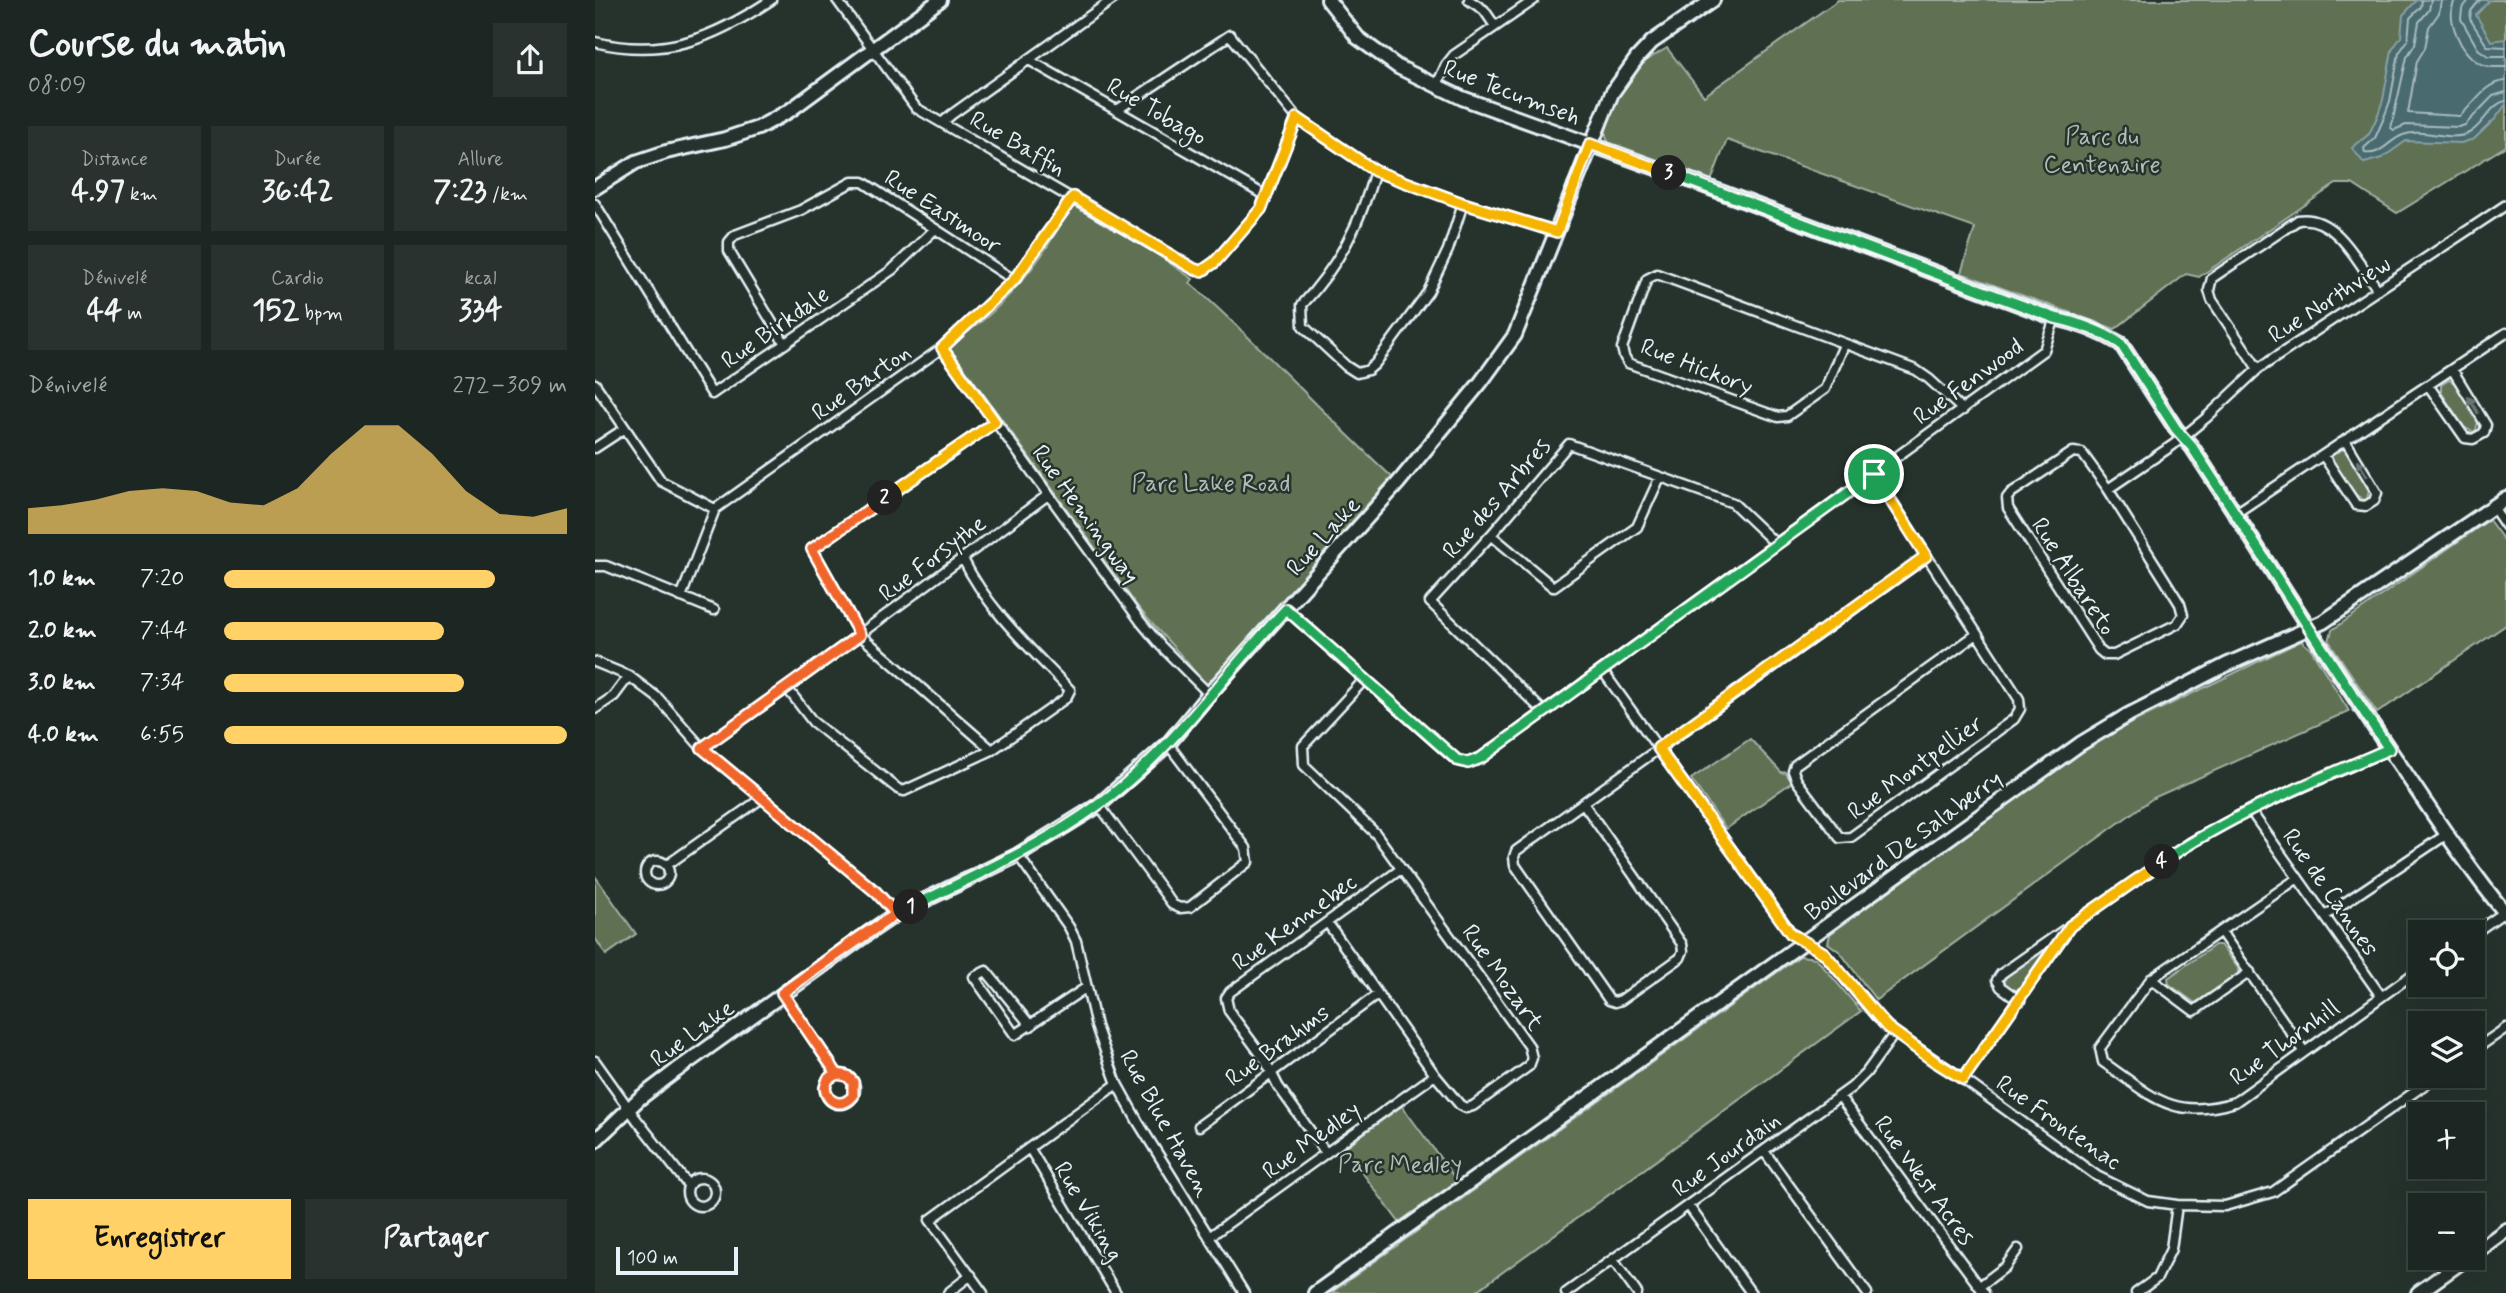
<!DOCTYPE html>
<html lang="fr">
<meta charset="utf-8">
<style>
:root{--surface:#1c2622;--page:#29322f;--text:#f1f3f6;--muted:#a0a5a5;--line:#3a4340;--accent:#ffd166}
body{margin:0;font-family:Mynerve,sans-serif;background:var(--page);color:var(--text);height:100vh;display:flex;flex-direction:column;font-size:26px;white-space:nowrap}
*{box-sizing:border-box;margin:0}
p{font-size:23px;color:var(--muted)}
.icon{flex:none;width:38px;height:38px;fill:none;stroke:currentColor;stroke-width:2;stroke-linecap:round;stroke-linejoin:round}
.map{position:relative;flex:1;overflow:hidden}
.sheet{display:flex;flex-direction:column;background:var(--surface);width:595px}
.sheet>*{flex:none}
.buttons{position:absolute;left:1813px;top:920px;display:grid;gap:14px}
.buttons a{display:grid;place-items:center;width:77px;height:77px;border-radius:0px;background:var(--surface);box-shadow:0 7px 28px #0002,0 0 0 2px var(--line);font-size:35px}
.scale{position:absolute;left:21px;bottom:18px;width:122px;box-sizing:border-box;padding-left:7px;border:4px solid #e8f1f8;border-top:0;font-size:19px;line-height:24px;white-space:nowrap;color:#e8f1f8;-webkit-text-stroke:5px #26332d;paint-order:stroke}
.pin{position:absolute;display:grid;place-items:center;width:60px;height:60px;color:#fff;margin:-30px;border:4px solid #fff;border-radius:50%;box-shadow:0 2px 7px #0007}
.km{position:absolute;width:35px;height:35px;margin:-18px;border-radius:50%;background:#222;color:#fff;font-size:19px;line-height:35px;text-align:center}
.round{display:grid;place-items:center;flex:none;width:74px;height:74px;border-radius:0px;background:var(--page)}
.head{display:flex;align-items:center;justify-content:space-between;height:119px;padding:0 28px}
h1{font-size:38px;font-weight:700;line-height:52px}
.figures{display:grid;grid-template-columns:repeat(3,1fr);gap:10px;height:119px;padding:7px 28px}
.figures div{display:grid;align-content:center;border-radius:0px;background:var(--page);text-align:center}
.figures b{font-size:30px;font-weight:700}
.figures small{font-size:19px;font-weight:400}
.figures p{font-size:19px}
.chart{height:196px;padding:14px 28px}
.chart p{display:flex;justify-content:space-between}
.chart svg{width:100%;height:126px;margin-top:7px;fill:var(--accent);opacity:.7}
.button{display:flex;gap:14px;margin-top:auto;padding:14px 28px}
.button a{flex:1;height:80px;border-radius:0px;background:var(--accent);color:#111;font-size:28px;font-weight:700;line-height:80px;text-align:center}
.button a+a{background:var(--page);color:var(--text)}
ul{padding:0 28px;list-style:none;font-size:23px}
li{display:grid;grid-template-columns:112px 84px 1fr;align-items:center;height:52px}
li i{height:18px;border-radius:9px;background:var(--accent)}
main{display:flex;flex:1;min-height:0}
.map>svg:first-child{display:block}
.green{fill:#5f7052;stroke:#a4b0a5;stroke-width:2}
.water{fill:#486a6e;stroke:#88a0a5;stroke-width:2}
.lines{fill:none;stroke-linecap:round;stroke-linejoin:round}
.shore{stroke:#a8bbc1;stroke-width:2}
.street-casing{stroke:#e8f1f8;stroke-width:13}
.secondary-casing{stroke:#e8f1f8;stroke-width:18}
.street{stroke:#26332d;stroke-width:8}
.secondary{stroke:#26332d;stroke-width:12}
.oneway{fill:#6a7674}
.split-1-casing{stroke:#fff;stroke-width:14}
.split-2-casing{stroke:#fff;stroke-width:14}
.split-3-casing{stroke:#fff;stroke-width:14}
.split-4-casing{stroke:#fff;stroke-width:14}
.split-5-casing{stroke:#fff;stroke-width:14}
.split-1{stroke:#22a559;stroke-width:9}
.split-2{stroke:#f0652b;stroke-width:9}
.split-3{stroke:#f5b400;stroke-width:9}
.split-4{stroke:#22a559;stroke-width:9}
.split-5{stroke:#f5b400;stroke-width:9}
.labels{text-anchor:middle;stroke-width:5;stroke-linejoin:round;paint-order:stroke}
.street-label{font-size:24px;fill:#e8f1f8;stroke:#26332d}
.park-label{font-size:24px;fill:#b1bdb6;stroke:#26332d}
</style>
<main>
<section class="sheet">
<div class="head"><div><h1>Course du matin</h1><p>08:09</p></div><a class="round"><svg class="icon" aria-label="share" viewBox="0 0 24 24"><path d="M12 15V3M7 8l5-5 5 5M5 13v7h14v-7"/></svg></a></div>
<div class="figures">
<div><p>Distance</p><b>4.97<small> km</small></b></div>
<div><p>Durée</p><b>36:42</b></div>
<div><p>Allure</p><b>7:23<small> /km</small></b></div>
</div>
<div class="figures">
<div><p>Dénivelé</p><b>44<small> m</small></b></div>
<div><p>Cardio</p><b>152<small> bpm</small></b></div>
<div><p>kcal</p><b>334</b></div>
</div>
<div class="chart"><p><span>Dénivelé</span>272–309 m</p>
<svg viewBox="0 0 160 44" preserveAspectRatio="none"><path d="M0 44V35L10 34L20 32L30 29L40 28L50 29L60 33L70 34L80 28L90 16L100 6L110 6L120 16L130 29L140 37L150 38L160 35V44z"/></svg>
</div>
<ul>
<li><b>1.0 km</b>7:20<i style="width:79%"></i></li>
<li><b>2.0 km</b>7:44<i style="width:64%"></i></li>
<li><b>3.0 km</b>7:34<i style="width:70%"></i></li>
<li><b>4.0 km</b>6:55<i style="width:100%"></i></li>
</ul>
<div class="button"><a>Enregistrer</a><a>Partager</a></div>
</section>
<div class="map">
<svg width="1911" height="1293" viewBox="0 0 1911 1293">
<rect width="100%" height="100%" fill="#26332d"/>
<filter id="ink" filterUnits="userSpaceOnUse"><feTurbulence type="fractalNoise" baseFrequency=".0143" numOctaves="2"/><feDisplacementMap in="SourceGraphic" scale="14" xChannelSelector="R" yChannelSelector="G"/><feConvolveMatrix kernelMatrix="1 2 1 2 8 2 1 2 1" color-interpolation-filters="sRGB"/></filter>
<g filter="url(#ink)">
<path class="green" d="M1243,0H1911V146L1802,213L1757,184H1741L1604,277L1591,274L1520,329L1366,273L1380,228L1132,140L1116,181L1014,143C1001,125 1034,76 1049,63C1056,57 1065,52 1072,48L1109,96Z
M478,197L598,279L595,283C666,345 728,414 797,477L640,653L614,694C596,660 563,634 540,603L361,356L347,348C402,319 456,254 478,197Z
M1854,380L1860,383L1883,422L1881,430L1878,432L1869,427L1846,392V385Z
M1745,448L1751,451L1774,490L1772,499L1769,500L1761,495L1737,460V453Z
M1894,520L1911,543V625L1782,713L1734,641L1737,630Z
M1706,641L1716,649L1754,711L1558,798L1281,1000L1245,952L1233,943L1235,934L1481,756L1530,726Z
M1155,739L1187,773L1190,772L1197,782L1131,829L1096,779Z
M0,876L41,934L11,955L0,938Z
M1620,945H1625L1643,968V974L1600,1003L1574,984L1573,978Z
M1447,952L1449,954L1426,988L1418,991L1408,984L1411,977Z
M1205,956L1221,958L1266,1011L879,1293H736Z
M807,1106L862,1181L804,1222L749,1148Z"/>
<path class="water" d="M1822,0H1895L1881,15L1896,41L1911,39V104L1900,119L1879,139L1866,143L1811,141L1787,158L1769,163L1757,148L1774,134L1782,117L1788,100L1797,50L1806,37L1808,15Z"/>
<g class="lines">
<path class="shore" d="M1827,0L1826,7L1815,18L1813,40L1804,53L1795,101L1788,120L1780,138L1769,148L1770,153C1786,156 1794,140 1808,135C1829,127 1855,143 1874,133C1888,126 1896,103 1911,101
M1836,0L1834,10L1824,22L1820,44L1812,57L1796,128L1799,130L1811,125L1864,127L1870,125L1898,96L1911,92
M1846,0L1844,13L1834,27L1830,48L1822,61L1813,113L1865,116C1880,103 1889,82 1911,81
M1860,0C1850,19 1866,53 1884,63C1892,68 1902,67 1911,67
M1874,0L1867,9L1866,19L1883,49L1893,56H1911
M1885,0L1876,11L1875,19L1892,46L1911,47"/>
<g class="street-casing">
<path id="street" d="M242,0L321,108L602,271L609,270L620,262L666,209L702,118
M874,0L889,10L900,26
M0,42C69,59 119,38 176,0
M434,60L671,196
M841,87L851,65L859,55L939,0
M522,110L635,35L702,118L780,171L868,203L962,232
M348,122L356,115L517,0
M780,171C765,224 744,265 707,305L708,326L751,366L762,373L773,370L780,364L833,292L853,250L868,203
M0,204L117,394L297,270L339,230
M190,344L134,251V242L140,235L206,210L257,182H268L419,280
M1249,345L1230,389L1192,416L1183,417L1033,363L1029,356L1027,348L1052,279L1062,274L1321,370L1334,379L1368,410
M347,348L546,622L566,646L614,694
M1663,369L1617,300L1614,290L1617,278L1703,220C1741,214 1764,264 1783,290
M0,384L66,481L120,509
M1833,385L1870,438L1878,439L1889,433L1891,425L1857,369
M0,448L29,429
M1478,452L1487,453L1513,489L1585,604L1588,615L1582,624L1519,655H1510L1504,650L1413,508L1412,498L1416,493Z
M1728,455L1761,505L1771,506L1779,501L1782,493L1750,440
M1279,474L1424,699L1425,709L1419,719L1256,837L1245,838L1202,781L1198,771L1200,765L1382,634
M1513,489L1578,445L1611,418L1663,369L1911,205
M1898,507L1911,526
M1641,513L1911,333
M896,535L958,587L1042,527L1065,477
M0,566H11L119,610
M86,597L120,509L347,348L419,280L478,197
M691,609L861,760L873,763L886,758L1449,350L1460,318
M0,662L34,676L63,698L107,748L281,892L301,914
M1007,670L1197,934L1229,953L1281,1016L1300,1033L1368,1079L1502,1176L1553,1201L1582,1205L1630,1206L1678,1192L1842,1076
M192,688L218,722L303,789L309,791L397,750L471,698L475,690C436,649 393,610 368,559
M0,709L19,696L34,676
M949,712L835,602L896,535L974,444L1138,503L1181,544
M107,748L192,688L453,495
M397,750L265,635L217,549L400,422
M988,803L1087,944L1088,951L1085,958L1026,1000L1020,1002L1014,1000L920,865L919,857L921,851L1331,557
M504,805L578,905L585,908L595,907L653,862L651,848L573,744
M1655,810L1786,996
M423,855L474,927L481,941L501,1026L522,1084L543,1122L649,1293
M50 873a12 12 0 1 1 24 0a12 12 0 1 1-24 0Z
M72,865L167,798
M1703,878L1556,979L1505,1048L1508,1062C1557,1096 1577,1121 1640,1102L1825,969
M1730,916L1852,834
M732,922L840,1075L865,1105L871,1108L878,1106L934,1066L937,1058L934,1046L781,834L709,765L708,746L770,679
M1626,932L1709,1051
M1878,934L1911,911
M1556,979L1599,1011L1655,972
M187,993L242,1074
M1425,1001L1406,987L1402,980L1406,974L1469,930
M436,1026L391,971L379,977L420,1035L492,987
M1878,1051L1911,1028
M0,1061L42,1120L93,1185
M230 1089a15 15 0 1 1 30 0a15 15 0 1 1-30 0Z
M1368,1079L1475,926L1595,843L1655,810L1794,749
M1245,1097L1389,1293
M604,1126L782,995
M435,1149L521,1293
M1169,1151L1272,1293
M731,1153L683,1086L670,1060L634,1011L631,998L635,992L806,869
M92 1192a14 14 0 1 1 28 0a14 14 0 1 1-28 0Z
M1093,1205L1156,1293
M614,1237L840,1075
M1018,1260L1042,1293
M1385,1286L1410,1267L1423,1249
M353,1293L376,1275
M388,1293L335,1220L522,1084
M971,1293L1257,1087L1271,1073L1300,1033
M1541,1293L1562,1278L1576,1249L1582,1205"/>
</g>
<g class="secondary-casing">
<path id="secondary" d="M733,0L763,38L803,67L867,98L1086,177L1460,318C1483,323 1506,332 1526,344L1581,429L1597,447C1668,555 1736,665 1809,771C1842,820 1874,869 1911,914
M0,188L41,162L71,152L130,139L163,128L194,111L345,0
M0,1141L45,1098L82,1070L276,931L301,914L423,855L504,805L573,744L614,694L803,483L886,382L920,335L1017,93L1042,58L1057,42L1118,0
M1878,1254L1911,1230
M720,1293L1485,744L1533,715L1631,665L1728,622L1911,498
M1823,1293L1872,1258"/>
</g>
<use href="#street" class="street"/>
<use href="#secondary" class="secondary"/>
</g>
<defs><path id="oneway-solid" d="M-6-.8H1V-3.2L6.5 0L1 3.2V.8H-6Z" transform="scale(1.75)"/></defs>
<g class="oneway">
<use href="#oneway-solid" transform="translate(1878 405) rotate(-121)"/>
<use href="#oneway-solid" transform="translate(1767 468) rotate(-121)"/>
</g>
</g>
<g class="lines" filter="url(#ink)">
<g class="split-1-casing">
<path id="split-1" d="M316,907C379,876 447,846 503,805C577,752 629,674 691,609L862,760L873,763L886,758L1279,474"/>
</g>
<g class="split-2-casing">
<path id="split-2" d="M290,498L217,549L265,635L107,748L281,892L301,914L187,993L242,1074L252,1076L258,1082V1096C247,1108 233,1104 230,1088L233,1079L242,1074L190,997L187,993C229,964 270,929 316,907"/>
</g>
<g class="split-3-casing">
<path id="split-3" d="M290,498L400,422L347,348L419,280L478,197L599,269L607,271L620,262L666,209L702,118L780,171L867,203L962,232L995,144L1074,173"/>
</g>
<g class="split-4-casing">
<path id="split-4" d="M1074,173L1460,318C1483,323 1506,331 1526,344L1581,429L1597,447C1663,547 1726,649 1794,749C1716,782 1637,814 1567,862"/>
</g>
<g class="split-5-casing">
<path id="split-5" d="M1279,474L1331,556L1063,748L1196,934L1229,953L1292,1027L1339,1061L1368,1079L1475,926L1567,862"/>
</g>
<use href="#split-1" class="split-1"/>
<use href="#split-2" class="split-2"/>
<use href="#split-3" class="split-3"/>
<use href="#split-4" class="split-4"/>
<use href="#split-5" class="split-5"/>
</g>
<g class="labels">
<g class="street-label">
<text transform="translate(917 92) rotate(21)" y="8">Rue Tecumseh</text>
<text transform="translate(562 111) rotate(30)" y="8">Rue Tobago</text>
<text transform="translate(423 143) rotate(30)" y="8">Rue Baffin</text>
<text transform="translate(348 211) rotate(33)" y="8">Rue Eastmoor</text>
<text transform="translate(1734 299) rotate(-33)" y="8">Rue Northview</text>
<text transform="translate(180 327) rotate(-35)" y="8">Rue Birkdale</text>
<text transform="translate(1102 366) rotate(21)" y="8">Rue Hickory</text>
<text transform="translate(1373 381) rotate(-36)" y="8">Rue Fenwood</text>
<text transform="translate(266 382) rotate(-35)" y="8">Rue Barton</text>
<text transform="translate(901 498) rotate(-49)" y="8">Rue des Arbres</text>
<text transform="translate(491 514) rotate(54)" y="8">Rue Hemingway</text>
<text transform="translate(728 536) rotate(-48)" y="8">Rue Lake</text>
<text transform="translate(337 558) rotate(-37)" y="8">Rue Forsythe</text>
<text transform="translate(1479 576) rotate(57)" y="8">Rue Albareto</text>
<text transform="translate(1320 767) rotate(-36)" y="8">Rue Montpellier</text>
<text transform="translate(1308 845) rotate(-36)" y="8">Boulevard De Salaberry</text>
<text transform="translate(1736 892) rotate(55)" y="8">Rue de Cannes</text>
<text transform="translate(699 922) rotate(-36)" y="8">Rue Kennebec</text>
<text transform="translate(908 977) rotate(55)" y="8">Rue Mozart</text>
<text transform="translate(97 1033) rotate(-36)" y="8">Rue Lake</text>
<text transform="translate(1689 1042) rotate(-36)" y="8">Rue Thornhill</text>
<text transform="translate(682 1045) rotate(-36)" y="8">Rue Brahms</text>
<text transform="translate(1464 1122) rotate(35)" y="8">Rue Frontenac</text>
<text transform="translate(571 1123) rotate(61)" y="8">Rue Blue Haven</text>
<text transform="translate(716 1140) rotate(-36)" y="8">Rue Medley</text>
<text transform="translate(1131 1154) rotate(-36)" y="8">Rue Jourdain</text>
<text transform="translate(1330 1180) rotate(54)" y="8">Rue West Acres</text>
<text transform="translate(494 1211) rotate(59)" y="8">Rue Viking</text>
</g>
<g class="park-label">
<text x="1507" y="144">Parc du<tspan x="1507" dy="28">Centenaire</tspan></text>
<text x="616" y="491">Parc Lake Road</text>
<text x="805" y="1172">Parc Medley</text>
</g>
</g>
</svg>
<div class="buttons">
<a><svg class="icon" aria-label="locate" viewBox="0 0 24 24"><circle cx="12" cy="12" r="6"/><path d="M12 2v4M12 18v4M2 12h4M18 12h4"/></svg></a>
<a><svg class="icon" aria-label="layers" viewBox="0 0 24 24"><path d="M12 4l9 5-9 5-9-5zM3 14l9 5 9-5"/></svg></a>
<a>+</a>
<a>−</a>
</div>
<div class="scale">100 m</div>
<div class="pin" style="left:1279px;top:474px;background:#1e9e55"><svg class="icon" aria-label="arrive" viewBox="0 0 24 24"><path d="M6 21V4h12l-3 4 3 4H6"/></svg></div>
<b class="km" style="left:316px;top:907px">1</b>
<b class="km" style="left:290px;top:498px">2</b>
<b class="km" style="left:1074px;top:173px">3</b>
<b class="km" style="left:1567px;top:862px">4</b>
</div>
</main>
